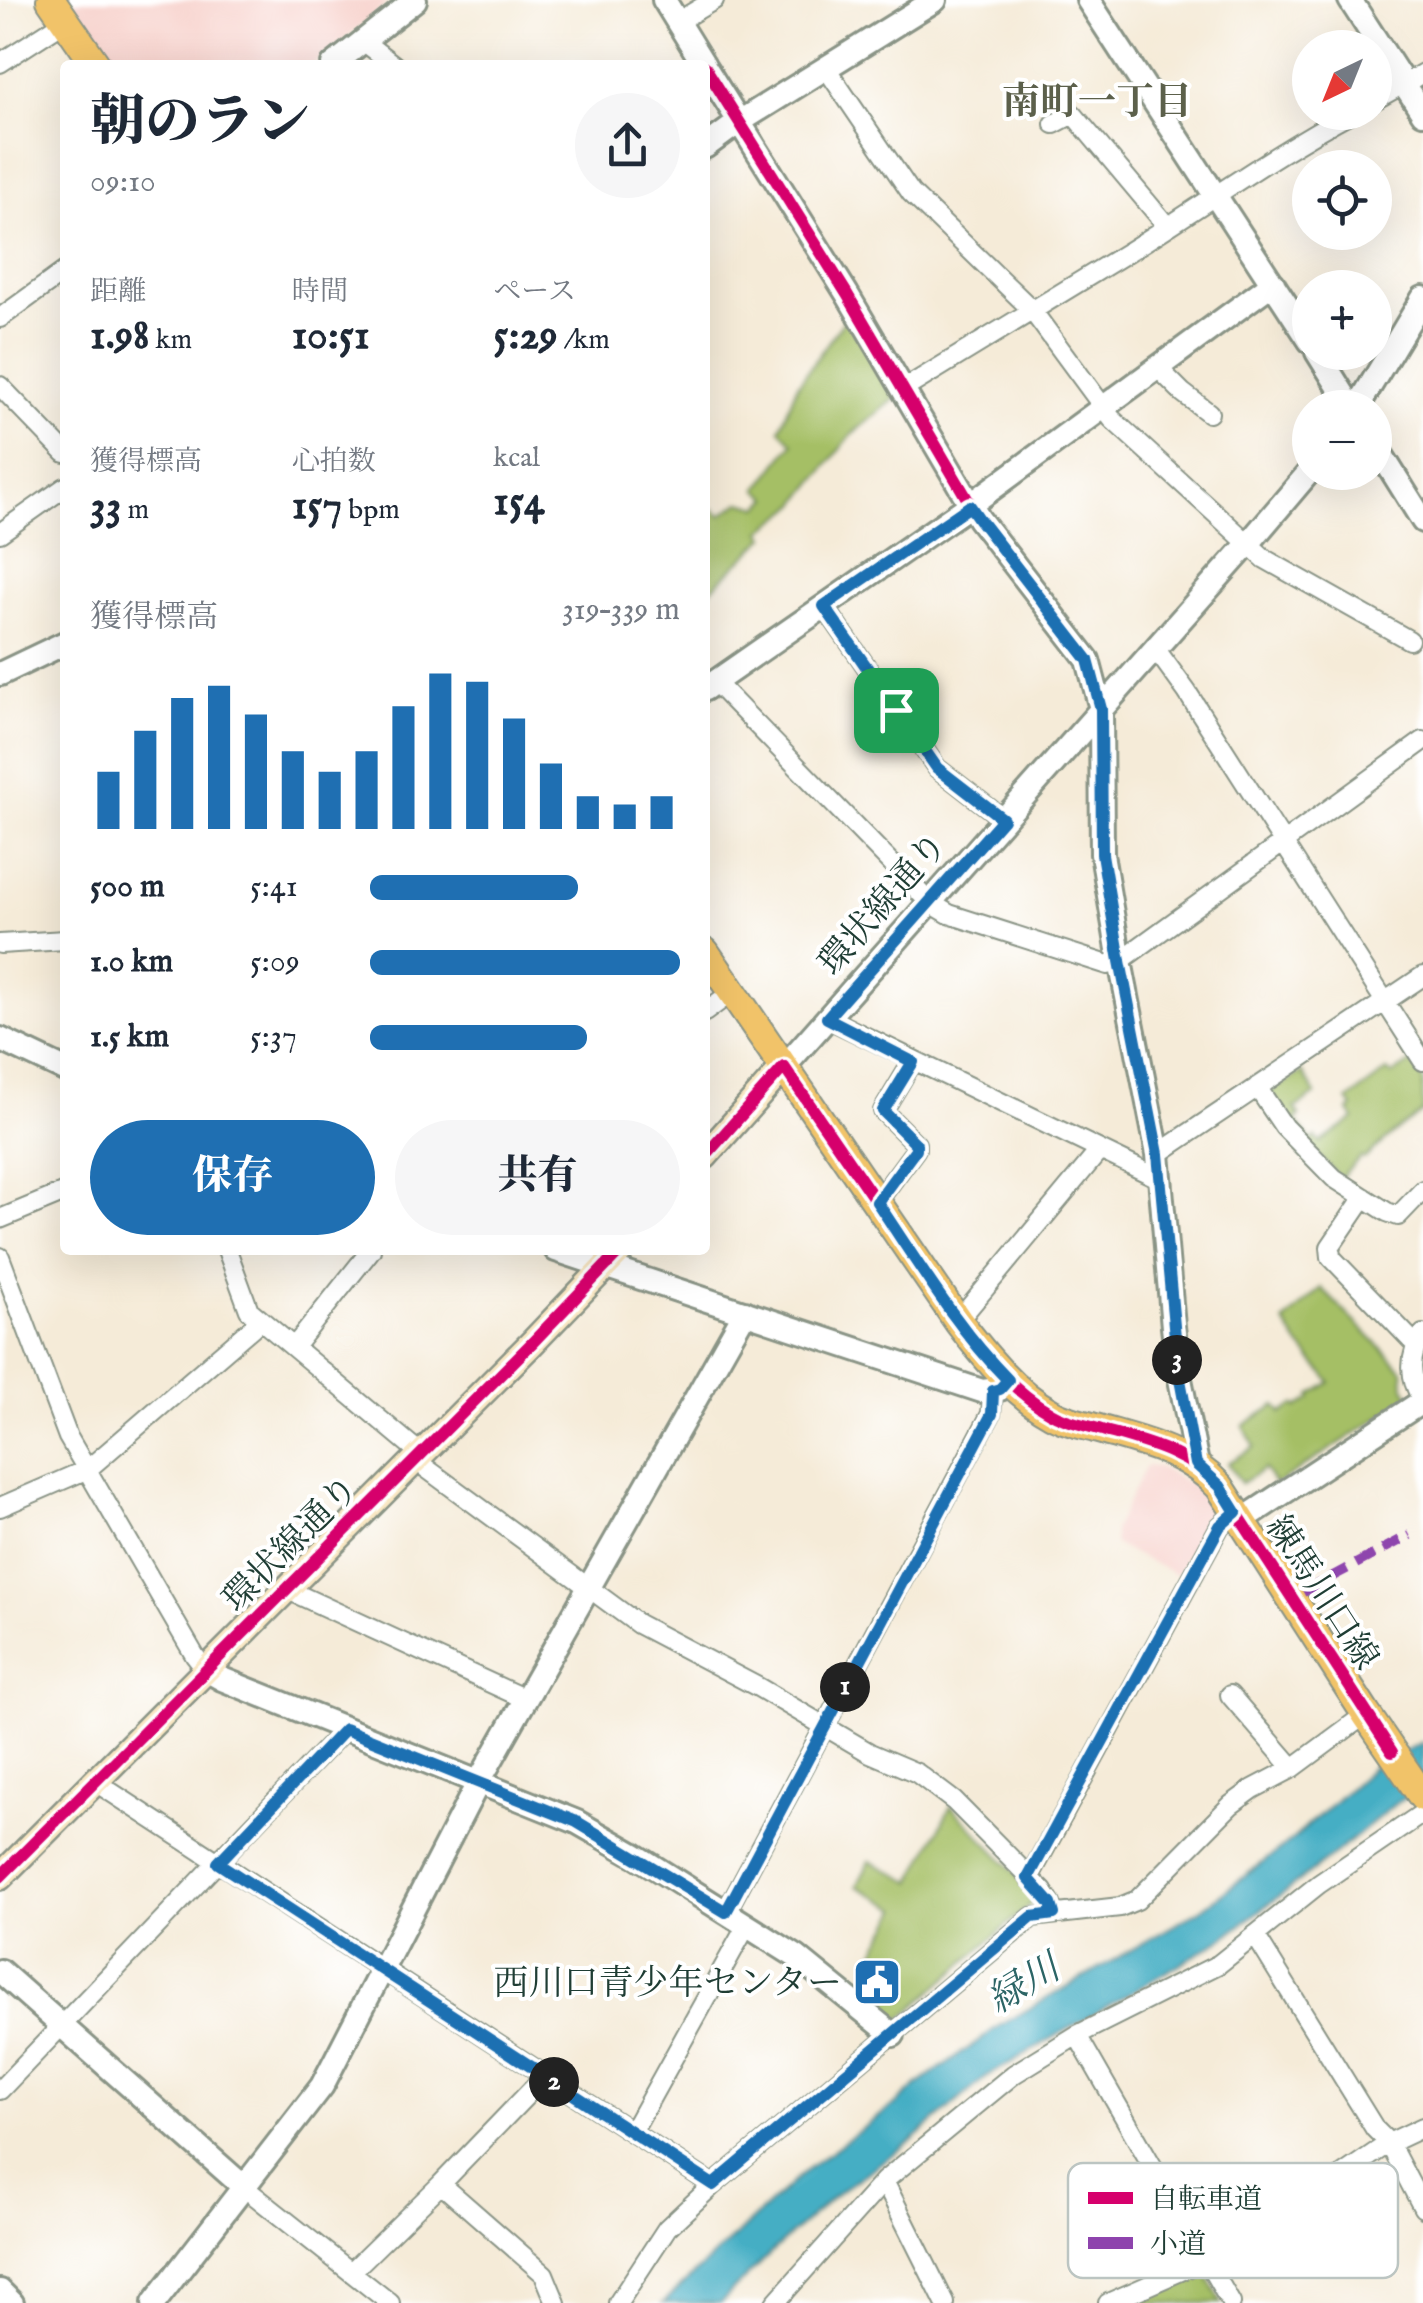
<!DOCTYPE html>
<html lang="ja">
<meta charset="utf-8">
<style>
:root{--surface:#fff;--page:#f6f6f7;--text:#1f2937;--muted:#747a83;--accent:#1f6fb2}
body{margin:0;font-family:"IM FELL English","Noto Serif JP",serif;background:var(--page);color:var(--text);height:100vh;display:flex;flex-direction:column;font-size:38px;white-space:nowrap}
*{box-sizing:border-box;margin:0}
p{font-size:32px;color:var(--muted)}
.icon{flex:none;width:55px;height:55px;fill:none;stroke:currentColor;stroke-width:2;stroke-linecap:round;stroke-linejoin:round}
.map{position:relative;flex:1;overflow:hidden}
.side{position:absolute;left:60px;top:60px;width:650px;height:1195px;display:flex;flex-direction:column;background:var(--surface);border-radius:10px;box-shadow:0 10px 40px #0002}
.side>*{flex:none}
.needle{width:65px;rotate:223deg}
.tools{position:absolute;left:1292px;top:30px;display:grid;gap:20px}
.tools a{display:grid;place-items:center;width:100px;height:100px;border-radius:50%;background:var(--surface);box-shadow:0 10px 40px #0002;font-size:50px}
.pin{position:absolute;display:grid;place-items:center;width:85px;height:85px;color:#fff;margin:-42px;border-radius:20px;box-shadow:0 5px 15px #0006}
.km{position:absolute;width:50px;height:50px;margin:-25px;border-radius:50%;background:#222;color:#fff;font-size:28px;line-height:50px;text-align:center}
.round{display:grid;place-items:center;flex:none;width:105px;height:105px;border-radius:52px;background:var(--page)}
.headline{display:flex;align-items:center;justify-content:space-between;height:170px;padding:0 30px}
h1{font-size:55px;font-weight:800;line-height:75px}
.figures{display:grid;grid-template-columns:repeat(3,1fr);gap:15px;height:170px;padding:10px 30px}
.figures div{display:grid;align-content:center}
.figures b{font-size:42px;font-weight:800}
.figures small{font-size:28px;font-weight:400}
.figures p{font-size:28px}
.chart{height:280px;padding:20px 30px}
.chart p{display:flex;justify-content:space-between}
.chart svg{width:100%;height:180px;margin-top:10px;stroke:var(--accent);stroke-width:6}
.cta{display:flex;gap:20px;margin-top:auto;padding:20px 30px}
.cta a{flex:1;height:115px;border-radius:60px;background:var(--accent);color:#fff;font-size:40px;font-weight:800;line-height:115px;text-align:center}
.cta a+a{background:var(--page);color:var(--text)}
ul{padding:0 30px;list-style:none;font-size:32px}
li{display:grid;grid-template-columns:160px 120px 1fr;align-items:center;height:75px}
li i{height:25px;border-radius:12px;background:var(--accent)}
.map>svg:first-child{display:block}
.built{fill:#f7d0ca}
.green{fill:#a5bf65;stroke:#627e4c;stroke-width:2.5}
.water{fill:#45aec4;stroke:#32767c;stroke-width:2.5}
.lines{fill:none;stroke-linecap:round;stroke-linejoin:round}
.minor-casing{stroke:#8a9486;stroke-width:22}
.tertiary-casing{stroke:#8a9486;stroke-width:28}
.secondary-casing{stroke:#8a9486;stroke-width:30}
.primary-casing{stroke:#8a9486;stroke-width:32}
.minor{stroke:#fff;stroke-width:18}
.tertiary{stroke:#fff;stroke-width:22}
.secondary{stroke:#f9e7c3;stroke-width:25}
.primary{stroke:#f1c369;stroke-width:28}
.quiet{stroke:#8e44ad;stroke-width:10;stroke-dasharray:20 10;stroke-linecap:butt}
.cycleway-casing{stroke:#fff;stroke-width:19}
.cycleway{stroke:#d6006c;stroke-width:12}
.route-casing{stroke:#fff;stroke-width:20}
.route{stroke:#1f6fb2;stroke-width:12}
.labels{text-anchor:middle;stroke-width:8;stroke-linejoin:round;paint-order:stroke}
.street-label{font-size:35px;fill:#1f3d34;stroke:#fff}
.poi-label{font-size:35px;fill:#1f3d34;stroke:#fff;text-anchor:end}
.neighbourhood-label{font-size:38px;font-weight:bold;fill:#5c604b;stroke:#fff}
.water-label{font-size:38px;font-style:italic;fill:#2c6566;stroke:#fff}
.key{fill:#fff;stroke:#bcc5c2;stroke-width:2.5}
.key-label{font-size:28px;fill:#1f3d34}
</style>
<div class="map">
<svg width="1423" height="2303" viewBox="0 0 1423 2303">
<rect width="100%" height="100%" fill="#fff"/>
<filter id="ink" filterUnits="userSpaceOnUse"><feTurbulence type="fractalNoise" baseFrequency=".01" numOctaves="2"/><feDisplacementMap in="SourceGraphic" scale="20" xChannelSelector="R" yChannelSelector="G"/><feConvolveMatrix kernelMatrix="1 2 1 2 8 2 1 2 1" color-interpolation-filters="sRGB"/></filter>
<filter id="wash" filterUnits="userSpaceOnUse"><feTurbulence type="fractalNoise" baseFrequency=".0048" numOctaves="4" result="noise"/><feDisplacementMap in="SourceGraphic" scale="40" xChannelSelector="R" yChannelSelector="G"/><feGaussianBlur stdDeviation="2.25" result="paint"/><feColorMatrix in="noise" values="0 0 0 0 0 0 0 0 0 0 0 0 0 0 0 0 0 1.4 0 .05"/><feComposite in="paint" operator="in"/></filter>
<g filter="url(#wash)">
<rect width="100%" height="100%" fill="#f5ebd8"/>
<path class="built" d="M70,0H384L387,4L313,65H115Z
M1146,1466L1158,1467L1208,1493L1216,1506L1177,1575L1114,1544V1530Z"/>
<path class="green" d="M846,317L896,398L852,434L796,505L762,531L766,537L710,590L705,583V515L714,509L721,515L741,502L760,507L769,498L758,489L793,443L780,429L797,386Z
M1412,1062L1423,1080V1112L1397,1130L1364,1159L1361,1157L1340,1178L1294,1131L1269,1092L1302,1072L1316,1094L1295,1108L1300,1116L1296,1120L1311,1141L1316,1137L1320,1143L1354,1119L1349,1111L1353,1107L1348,1100L1387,1071L1392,1075Z
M1321,1288L1403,1370L1404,1385L1411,1397L1275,1485L1264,1469L1241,1483L1228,1463L1255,1447L1243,1426L1276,1405L1282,1413L1295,1405L1297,1408L1312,1398L1311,1395L1331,1382L1300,1346L1284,1322Z
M951,1806L1039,1897L896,2023L873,2008L895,1974L871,1958L899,1909L857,1886L870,1861L912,1882Z
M1202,2267L1222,2303H1122Z"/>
<path class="water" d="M1423,1742V1787L1396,1803L1327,1860L1221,1940L986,2077L913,2140L835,2195L776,2248L720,2303H663L807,2169L899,2102L920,2083L999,2026L1202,1909L1292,1840L1373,1767Z"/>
</g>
<g filter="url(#ink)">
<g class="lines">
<g class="minor-casing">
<path id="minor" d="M677,22L714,0
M363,41L394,65
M0,63L65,21
M826,68L911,193L1031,309L1112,419L1265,559L1409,640
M1375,100L1423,73
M1054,124L1073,114L1167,226
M0,318L65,271
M1158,368L1183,393L1209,413
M0,386L65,453
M904,389C978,343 1052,299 1125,254C1201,207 1273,154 1352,112
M0,533L65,487
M824,606L937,768L1003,819
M1155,648L1187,692L1423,1061
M715,682L929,902L949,914L1108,965L1120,961L1423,741
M0,944L65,940
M705,1012L732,992
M827,1018L1160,1179
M1257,1087L1284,1127L1334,1178L1387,1212L1398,1216L1423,1190
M1158,1154L1423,976
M1364,1197L1330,1247L1331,1257L1416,1345
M877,1202L916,1149V1144L883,1111L913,1061
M0,1219L65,1192
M227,1250L249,1310L421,1454
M0,1257L68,1437L195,1656L206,1670
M958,1321L1099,1151
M1423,1334C1408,1356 1409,1379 1423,1401
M294,1347L371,1250
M415,1460L638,1624L758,1687L870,1753L917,1773L954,1801L1043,1891L1051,1904L1054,1914
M0,1507L88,1469L261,1320
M286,1589L525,1699
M1230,1695L1293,1768
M94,1781L713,2185
M1029,1878L1220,1526L1236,1512
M726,1912L991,1414L993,1391
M1255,1935L1375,2129L1389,2143L1423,2208
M1077,2035L1231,2303
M0,2090L345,1729
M632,2132L747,1925
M884,2181L945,2303
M441,2184L544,2274L556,2303
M245,2188L390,2303
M351,2272L441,2184L545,2076
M618,2303L667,2228L713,2185L1032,1917L1120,1907L1137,1900L1231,1805L1253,1789L1293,1768L1366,1714
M775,2303L884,2181L1014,2074L1077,2035L1219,1964L1319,1884L1423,1813
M1108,2303L1206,2260L1281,2217L1389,2143L1423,2127"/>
</g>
<g class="tertiary-casing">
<path id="tertiary" d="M664,0L704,65
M1088,0L1310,341
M1350,0L1423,113
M333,65L415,0
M705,67L847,294L979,519L1088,660L1101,709L1102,854L1120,961L1158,1154L1173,1327L1178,1369L1197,1464
M705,147L739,122L935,0
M1317,352L1352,408
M1357,408L1423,298
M1375,444L1423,521
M0,674L65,643
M705,689L970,505L1273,283
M0,1039L65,1070
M784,1067L1248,544L1310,471
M556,1250L982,1391L1000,1389L1008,1380
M1242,1520L1423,1401
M206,1670L222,1679L577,1822L635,1855L797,1957L893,2035
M0,1971L245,2188
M0,2291L12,2303
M154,2303L322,2086L478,1783L745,1312"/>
</g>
<g class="secondary-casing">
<path id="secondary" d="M705,1156L784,1067
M0,1877L533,1342L621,1250"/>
</g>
<g class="primary-casing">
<path id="primary" d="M51,0L96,65
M705,952L958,1321C983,1354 1013,1392 1051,1413C1064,1421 1081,1424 1095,1428C1142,1442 1186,1450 1220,1487L1366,1714L1423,1797"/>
</g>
<use href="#minor" class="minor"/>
<use href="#tertiary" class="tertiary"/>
<use href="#secondary" class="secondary"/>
<use href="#primary" class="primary"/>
<path class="quiet" d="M1303,1592L1410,1535"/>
<g class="cycleway-casing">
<path id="cycleway" d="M705,67L847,294L979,519L1088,660L1101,709L1102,854L1120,961L1158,1154L1173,1327L1178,1369L1197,1464
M705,1156L784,1067L958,1321C983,1354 1013,1392 1051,1413C1064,1421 1081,1424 1095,1428C1142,1442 1186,1450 1220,1487L1392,1752
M0,1877L533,1342L621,1250"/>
</g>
<use href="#cycleway" class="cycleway"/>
</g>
</g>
<g class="lines" filter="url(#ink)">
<g class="route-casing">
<path id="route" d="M970,506L979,519L1088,660L1101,709L1102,854L1120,961L1158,1154L1178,1369L1196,1464L1220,1486L1236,1512L1220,1526L1028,1878L1051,1904L1054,1914L1032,1917L713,2185L218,1863L345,1729L577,1822L726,1912L992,1414L993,1391L1000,1389L1008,1380C956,1327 918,1263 877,1202L916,1149V1144L883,1111L913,1062L827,1018L1003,819L937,768L824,606Z"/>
</g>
<use href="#route" class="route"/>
</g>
<defs>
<g id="civic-square" transform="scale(2.5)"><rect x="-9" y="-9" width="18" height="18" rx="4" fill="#1f6fb2" stroke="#fff"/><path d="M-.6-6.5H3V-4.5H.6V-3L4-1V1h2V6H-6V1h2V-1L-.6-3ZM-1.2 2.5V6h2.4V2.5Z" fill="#fff"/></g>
</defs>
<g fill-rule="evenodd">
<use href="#civic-square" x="877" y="1982"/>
</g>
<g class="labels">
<g class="street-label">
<text transform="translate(882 903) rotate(-49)" y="12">環状線通り</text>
<text transform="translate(290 1543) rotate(-45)" y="12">環状線通り</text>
<text transform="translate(1323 1592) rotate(57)" y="12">練馬川口線</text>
</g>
<g class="poi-label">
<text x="842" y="1994">西川口青少年センター</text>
</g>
<g class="neighbourhood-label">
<text x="1097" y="114">南町一丁目</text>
</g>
<g class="water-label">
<text transform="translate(1023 1983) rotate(-31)" y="13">緑川</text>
</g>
</g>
<rect x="1068" y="2163" width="330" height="115" rx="15" class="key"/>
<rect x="1088" y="2192" width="45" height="12" fill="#d6006c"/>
<rect x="1088" y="2237" width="45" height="12" fill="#8e44ad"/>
<g class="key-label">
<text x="1150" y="2208">自転車道</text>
<text x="1150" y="2253">小道</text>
</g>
</svg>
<div class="tools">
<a><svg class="needle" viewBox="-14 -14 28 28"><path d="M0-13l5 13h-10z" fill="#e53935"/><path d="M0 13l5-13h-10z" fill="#747a83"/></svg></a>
<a><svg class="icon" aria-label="locate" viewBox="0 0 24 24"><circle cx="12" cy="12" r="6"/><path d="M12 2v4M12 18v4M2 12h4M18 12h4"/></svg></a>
<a>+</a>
<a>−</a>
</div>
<div class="pin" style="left:896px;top:710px;background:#1e9e55"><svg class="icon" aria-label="arrive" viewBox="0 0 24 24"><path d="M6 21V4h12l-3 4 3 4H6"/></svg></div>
<b class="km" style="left:845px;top:1687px">1</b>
<b class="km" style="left:554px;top:2082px">2</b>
<b class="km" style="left:1177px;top:1360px">3</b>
<section class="side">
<div class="headline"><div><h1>朝のラン</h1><p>09:10</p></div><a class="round"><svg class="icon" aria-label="share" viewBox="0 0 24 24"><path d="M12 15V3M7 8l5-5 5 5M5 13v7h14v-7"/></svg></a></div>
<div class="figures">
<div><p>距離</p><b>1.98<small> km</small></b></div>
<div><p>時間</p><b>10:51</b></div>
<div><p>ペース</p><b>5:29<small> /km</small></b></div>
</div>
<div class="figures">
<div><p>獲得標高</p><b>33<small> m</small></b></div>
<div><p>心拍数</p><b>157<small> bpm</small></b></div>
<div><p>kcal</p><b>154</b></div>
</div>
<div class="chart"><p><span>獲得標高</span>319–339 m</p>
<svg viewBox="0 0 160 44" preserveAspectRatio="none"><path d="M5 44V30M15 44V20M25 44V12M35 44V9M45 44V16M55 44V25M65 44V30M75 44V25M85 44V14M95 44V6M105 44V8M115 44V17M125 44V28M135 44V36M145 44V38M155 44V36"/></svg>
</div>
<ul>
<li><b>500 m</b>5:41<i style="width:67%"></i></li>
<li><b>1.0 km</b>5:09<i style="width:100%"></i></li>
<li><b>1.5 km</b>5:37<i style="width:70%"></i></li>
</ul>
<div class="cta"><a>保存</a><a>共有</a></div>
</section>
</div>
